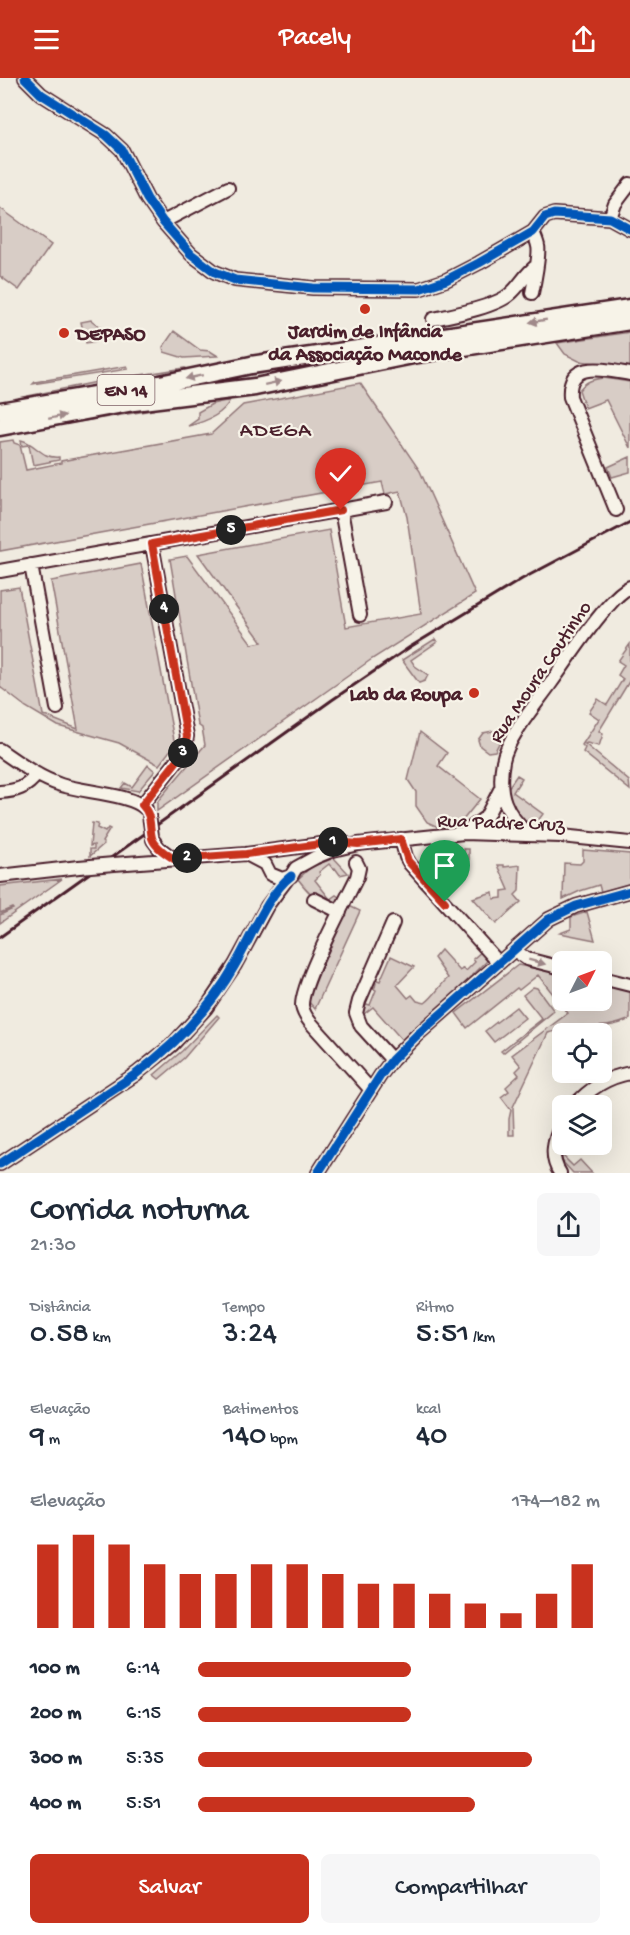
<!DOCTYPE html>
<html lang="pt">
<meta charset="utf-8">
<style>
:root{--surface:#fff;--page:#f6f6f7;--text:#1f2937;--muted:#747a83;--accent:#c8321e}
body{margin:0;font-family:"Gochi Hand",sans-serif;background:var(--page);color:var(--text);height:100vh;display:flex;flex-direction:column;font-size:22px;white-space:nowrap}
*{box-sizing:border-box;margin:0}
p{font-size:20px;color:var(--muted)}
.icon{flex:none;width:33px;height:33px;fill:none;stroke:currentColor;stroke-width:2;stroke-linecap:round;stroke-linejoin:round}
.map{position:relative;height:1095px;overflow:hidden}
.panel{display:flex;flex-direction:column;background:var(--surface);flex:1}
.panel>*{flex:none}
.needle{width:39px;rotate:48deg}
.tools{position:absolute;left:552px;top:873px;display:grid;gap:12px}
.tools a{display:grid;place-items:center;width:60px;height:60px;border-radius:9px;background:var(--surface);box-shadow:0 6px 24px #0002;font-size:30px}
.pin{position:absolute;display:grid;place-items:center;width:51px;height:51px;color:#fff;margin:-62px -26px;border-radius:50% 50% 50% 0;rotate:-45deg;box-shadow:0 0 6px #0007}
.pin .icon{rotate:45deg}
.km{position:absolute;width:30px;height:30px;margin:-15px;border-radius:50%;background:#222;color:#fff;font-size:16px;line-height:30px;text-align:center}
.round{display:grid;place-items:center;flex:none;width:63px;height:63px;border-radius:9px;background:var(--page)}
.summary{display:flex;align-items:center;justify-content:space-between;height:102px;padding:0 30px}
h1{font-size:33px;font-weight:600;line-height:45px}
.figures{display:grid;grid-template-columns:repeat(3,1fr);gap:9px;height:102px;padding:6px 30px}
.figures div{display:grid;align-content:center}
.figures b{font-size:30px;font-weight:600}
.figures small{font-size:16px;font-weight:400}
.figures p{font-size:16px}
.chart{height:168px;padding:12px 30px}
.chart p{display:flex;justify-content:space-between}
.chart svg{width:100%;height:108px;margin-top:6px;stroke:var(--accent);stroke-width:6}
.button{display:flex;gap:12px;margin-top:auto;padding:12px 30px}
.button a{flex:1;height:69px;border-radius:9px;background:var(--accent);color:#fff;font-size:24px;font-weight:600;line-height:69px;text-align:center}
.button a+a{background:var(--page);color:var(--text)}
ul{padding:0 30px;list-style:none;font-size:20px}
li{display:grid;grid-template-columns:96px 72px 1fr;align-items:center;height:45px}
li i{height:15px;border-radius:8px;background:var(--accent)}
header{display:flex;justify-content:space-between;align-items:center;height:78px;padding:0 30px;background:var(--accent);color:#fff;font-size:27px;font-weight:600}
.map>svg:first-child{display:block}
.green{fill:#d8cdc6;stroke:#917678;stroke-width:1.5}
.lines{fill:none;stroke-linecap:round;stroke-linejoin:round}
.minor-casing{stroke:#4a1f2b;stroke-width:16}
.highway-casing{stroke:#4a1f2b;stroke-width:21}
.minor{stroke:#f7f3e8;stroke-width:12}
.highway{stroke:#f7f3e8;stroke-width:16}
.rail{stroke:#4a1f2b;stroke-width:3}
.minor-bridge-casing{stroke:#4a1f2b;stroke-width:16;stroke-linecap:butt}
.minor-bridge{stroke:#f7f3e8;stroke-width:12}
.cycleway-casing{stroke:#f7f3e8;stroke-width:13}
.cycleway{stroke:#0057b8;stroke-width:9}
.oneway{fill:#a0898a}
.route-casing{stroke:#fff;stroke-width:12}
.route{stroke:#c8321e;stroke-width:8}
.poi-dot{fill:#c8321e;stroke:#f7f3e8;stroke-width:2}
.labels{text-anchor:middle;stroke-width:4.5;stroke-linejoin:round;paint-order:stroke}
.shield{fill:#f7f3e8;stroke:#7e5f64;stroke-width:1.5}
.shield-label{font-size:18px;font-weight:bold;fill:#4a1f2b}
.poi-label{font-size:20px;font-weight:bold;fill:#4a1f2b;stroke:#f7f3e8}
.street-label{font-size:20px;fill:#4a1f2b;stroke:#f7f3e8}
.neighbourhood-label{font-size:21px;letter-spacing:1.5px;fill:#4a1f2b;stroke:#f7f3e8}
</style>
<header><svg class="icon" aria-label="menu" viewBox="0 0 24 24"><path d="M4 6h16M4 12h16M4 18h16"/></svg>Pacely<svg class="icon" aria-label="share" viewBox="0 0 24 24"><path d="M12 15V3M7 8l5-5 5 5M5 13v7h14v-7"/></svg></header>
<div class="map">
<svg width="630" height="1095" viewBox="0 0 630 1095">
<rect width="100%" height="100%" fill="#f0ebe0"/>
<filter id="ink" filterUnits="userSpaceOnUse"><feTurbulence type="fractalNoise" baseFrequency=".0167" numOctaves="2"/><feDisplacementMap in="SourceGraphic" scale="12" xChannelSelector="R" yChannelSelector="G"/><feConvolveMatrix kernelMatrix="1 2 1 2 8 2 1 2 1" color-interpolation-filters="sRGB"/></filter>
<g filter="url(#ink)">
<path class="green" d="M0,130L51,167L19,212L0,198Z
M91,242L114,260L86,265L81,244Z
M174,253L200,272L210,273L218,278L184,280L164,274L163,269Z
M630,254V289L579,283L565,276L557,265Z
M127,288L128,291L33,306L35,304Z
M185,290V293L18,320L102,303Z
M604,300L630,304V370L606,322L585,330L579,312C586,303 593,301 604,300Z
M360,305L420,393L475,516L372,581L157,733V725L161,719L205,667L202,650L198,647L170,481L187,478L252,566L262,564L198,476L329,452L346,549L421,536L407,439L400,413L385,416L382,404L0,473V364L13,362L14,365L20,367L26,392L61,385V383L211,356L243,327Z
M230,322C223,337 205,344 188,348L198,341V334L212,326Z
M152,330L153,332L47,349L49,347Z
M21,362C36,365 41,381 59,379V382L33,387L29,367L22,368Z
M630,379V394L612,399L608,389Z
M141,486L174,662L172,670L159,687L119,665L58,648L26,629L0,609V512L19,509L43,637L78,651L51,503Z
M435,561L437,564L411,582L415,588L428,597L425,603L419,605L402,582Z
M630,566V602L599,653L603,656L599,668L587,665L585,666L629,703L630,712L583,674L585,670L582,667L599,641L589,634L598,621L607,627L623,601L618,597L624,587L618,583Z
M503,651L500,657L502,659L495,673L488,674L480,668L478,662L483,655Z
M420,654L447,675L438,688L480,721L458,748L438,749L427,744L416,728V714L408,702Z
M148,687L155,693L138,713L121,710L125,705L132,709Z
M517,697L522,700L513,714L543,736L537,744L523,743L510,726L508,710Z
M92,745L98,746L97,750L105,754L108,750L110,751L102,764L104,766L90,778V771H94V767L90,768Z
M464,771H469V789L464,790L468,795L449,801L433,783L464,784Z
M583,772L630,776V806L601,814L599,807L580,813L563,821L564,785L580,786L583,783Z
M334,780L348,795L340,797L335,790L333,791L329,786L319,794L320,797L315,802L330,821L336,817L339,819L345,814L338,829C331,823 329,823 320,821C311,818 304,809 298,801L311,789Z
M498,787H504V789L520,787L519,813L515,817L521,824L496,846L473,820L493,814L494,821L502,820V813L509,812Z
M62,801L0,845V837L13,831L12,830L0,835V808Z
M347,827L360,833L315,931L308,923L309,912Z
M587,834L595,862L560,855L571,851V839Z
M441,872L460,893L463,890L466,893L475,884L473,881L482,873L487,883L456,914L402,962L373,929L360,939L363,925L370,927L376,912L371,909H375L376,905L374,903L375,901L380,903L391,878L414,889L397,907L408,920L412,917L417,923L425,925C435,918 439,908 448,900L434,880Z
M518,887L562,896V922H602V905L630,913V941C604,954 575,946 548,955L513,1029L514,1057H509V1041L511,1032L501,1019L509,1013L506,1009L519,997L516,993L521,988L512,977L568,935L538,897L519,912L517,910L467,950L456,935Z
M533,909L537,910L554,933L503,975L501,973L542,941L523,917Z
M516,929L525,940L494,964L485,953Z
M217,937L219,939L184,980L159,1001L154,997L182,973Z
M564,1067L567,1068L564,1079L573,1088L580,1082L592,1095H573L562,1083V1074Z"/>
<g class="lines">
<g class="minor-casing">
<path id="minor" d="M25,0L41,16L106,57L122,72L147,121L163,144L191,176L215,194L235,202L313,210L419,211L446,202L479,185L533,154L545,139L554,136L610,140L630,151
M610,140L615,126L630,106
M163,144L228,110
M532,215C534,206 540,175 538,168C537,163 535,159 533,154
M433,241C452,237 496,229 510,216C520,208 525,196 536,188
M341,432L360,537
M616,432L570,319C567,281 605,292 630,296
M31,487L57,630
M0,493L386,424
M0,672C19,685 39,700 61,707C83,714 132,716 146,731
M0,714C16,713 27,710 37,696
M142,727L184,674L187,658L152,466
M464,755L486,739L501,710
M529,757C505,735 497,716 503,683C507,660 537,625 551,605C570,579 587,551 609,527C615,520 622,513 630,509
M401,761L406,779L410,786L499,885
M153,762L159,770L174,781
M246,776L265,786L270,796L282,801L291,798L296,790L316,779L333,772L358,766L464,755L561,758L630,765
M356,784L359,790L357,799C345,824 301,905 302,928C303,934 306,939 310,944L371,1012
M114,786L246,776L336,764L345,765
M0,798L79,789
M314,821L340,834
M514,872L527,881L562,890
M602,900L630,907
M392,982L361,948L356,935L359,923L393,845
M574,1028C589,1011 608,999 630,995
M0,1086L136,996L172,967L206,930L235,887L267,828L288,800
M318,1095L380,998L392,982L416,958L549,841L576,828L630,813
M560,1095C549,1078 554,1062 562,1045"/>
</g>
<g class="highway-casing">
<path id="highway" d="M0,333L160,306L251,287L630,230
M0,349L134,324L255,309L413,277L630,243"/>
</g>
<use href="#minor" class="minor"/>
<use href="#highway" class="highway"/>
<path class="rail" d="M0,859L332,622L410,569L522,501L630,444"/>
<g class="minor-bridge-casing">
<path id="minor-bridge" d="M149,737L152,758
M79,789L114,786"/>
</g>
<use href="#minor-bridge" class="minor-bridge"/>
<g class="cycleway-casing">
<path id="cycleway" d="M25,0L41,16L106,57L122,72L147,121L163,144L191,176L215,194L235,202L313,210L419,211L446,202L479,185L533,154L545,139L554,136L610,140L630,151
M0,1086L136,996C176,966 210,931 235,887C250,862 268,815 291,798
M318,1095L380,998L392,982L416,958L549,841L576,828L630,813"/>
</g>
<use href="#cycleway" class="cycleway"/>
</g>
<defs><path id="oneway-solid" d="M-6-.8H1V-3.2L6.5 0L1 3.2V.8H-6Z" transform="scale(1.5)"/></defs>
<g class="oneway">
<use href="#oneway-solid" transform="translate(538 243) rotate(171)"/>
<use href="#oneway-solid" transform="translate(194 299) rotate(168)"/>
<use href="#oneway-solid" transform="translate(273 305) rotate(-12)"/>
<use href="#oneway-solid" transform="translate(57 339) rotate(-12)"/>
<use href="#oneway-solid" transform="translate(537 884) rotate(15)"/>
</g>
</g>
<g class="lines" filter="url(#ink)">
<g class="route-casing">
<path id="route" d="M341,432L152,466L187,658L184,674L142,727C152,737 149,747 152,760C155,769 166,776 174,781L246,776L336,764L358,766L401,761L408,783L445,824"/>
</g>
<use href="#route" class="route"/>
</g>
<g class="poi-dot">
<circle cx="365" cy="231" r="6"/>
<circle cx="64" cy="255" r="6"/>
<circle cx="474" cy="615" r="6"/>
</g>
<g class="labels">
<rect class="shield" x="97.5" y="297" width="57" height="30" rx="4.5"/>
<g class="shield-label">
<text x="126" y="318">EN 14</text>
</g>
<g class="poi-label">
<text x="365" y="259">Jardim de Infância<tspan x="365" dy="23">da Associação Maconde</tspan></text>
<text x="76" y="262" text-anchor="start">DEPASO</text>
<text x="462" y="622" text-anchor="end">Lab da Roupa</text>
</g>
<g class="street-label">
<text transform="translate(539 593) rotate(-56)" y="7">Rua Moura Coutinho</text>
<text transform="translate(501 743) rotate(2)" y="7">Rua Padre Cruz</text>
</g>
<g class="neighbourhood-label">
<text x="276" y="358">ADEGA</text>
</g>
</g>
</svg>
<div class="tools">
<a><svg class="needle" viewBox="-14 -14 28 28"><path d="M0-13l5 13h-10z" fill="#e53935"/><path d="M0 13l5-13h-10z" fill="#747a83"/></svg></a>
<a><svg class="icon" aria-label="locate" viewBox="0 0 24 24"><circle cx="12" cy="12" r="6"/><path d="M12 2v4M12 18v4M2 12h4M18 12h4"/></svg></a>
<a><svg class="icon" aria-label="layers" viewBox="0 0 24 24"><path d="M12 4l9 5-9 5-9-5zM3 14l9 5 9-5"/></svg></a>
</div>
<div class="pin" style="left:445px;top:824px;background:#1e9e55"><svg class="icon" aria-label="arrive" viewBox="0 0 24 24"><path d="M6 21V4h12l-3 4 3 4H6"/></svg></div>
<div class="pin" style="left:341px;top:432px;background:#d93025"><svg class="icon" aria-label="check" viewBox="0 0 24 24"><path d="M5 12l5 5 9-10"/></svg></div>
<b class="km" style="left:333px;top:764px">1</b>
<b class="km" style="left:187px;top:780px">2</b>
<b class="km" style="left:183px;top:675px">3</b>
<b class="km" style="left:164px;top:531px">4</b>
<b class="km" style="left:231px;top:452px">5</b>
</div>
<section class="panel">
<div class="summary"><div><h1>Corrida noturna</h1><p>21:30</p></div><a class="round"><svg class="icon" aria-label="share" viewBox="0 0 24 24"><path d="M12 15V3M7 8l5-5 5 5M5 13v7h14v-7"/></svg></a></div>
<div class="figures">
<div><p>Distância</p><b>0.58<small> km</small></b></div>
<div><p>Tempo</p><b>3:24</b></div>
<div><p>Ritmo</p><b>5:51<small> /km</small></b></div>
</div>
<div class="figures">
<div><p>Elevação</p><b>9<small> m</small></b></div>
<div><p>Batimentos</p><b>140<small> bpm</small></b></div>
<div><p>kcal</p><b>40</b></div>
</div>
<div class="chart"><p><span>Elevação</span>174–182 m</p>
<svg viewBox="0 0 160 44" preserveAspectRatio="none"><path d="M5 44V10M15 44V6M25 44V10M35 44V18M45 44V22M55 44V22M65 44V18M75 44V18M85 44V22M95 44V26M105 44V26M115 44V30M125 44V34M135 44V38M145 44V30M155 44V18"/></svg>
</div>
<ul>
<li><b>100 m</b>6:14<i style="width:53%"></i></li>
<li><b>200 m</b>6:15<i style="width:53%"></i></li>
<li><b>300 m</b>5:35<i style="width:83%"></i></li>
<li><b>400 m</b>5:51<i style="width:69%"></i></li>
</ul>
<div class="button"><a>Salvar</a><a>Compartilhar</a></div>
</section>
